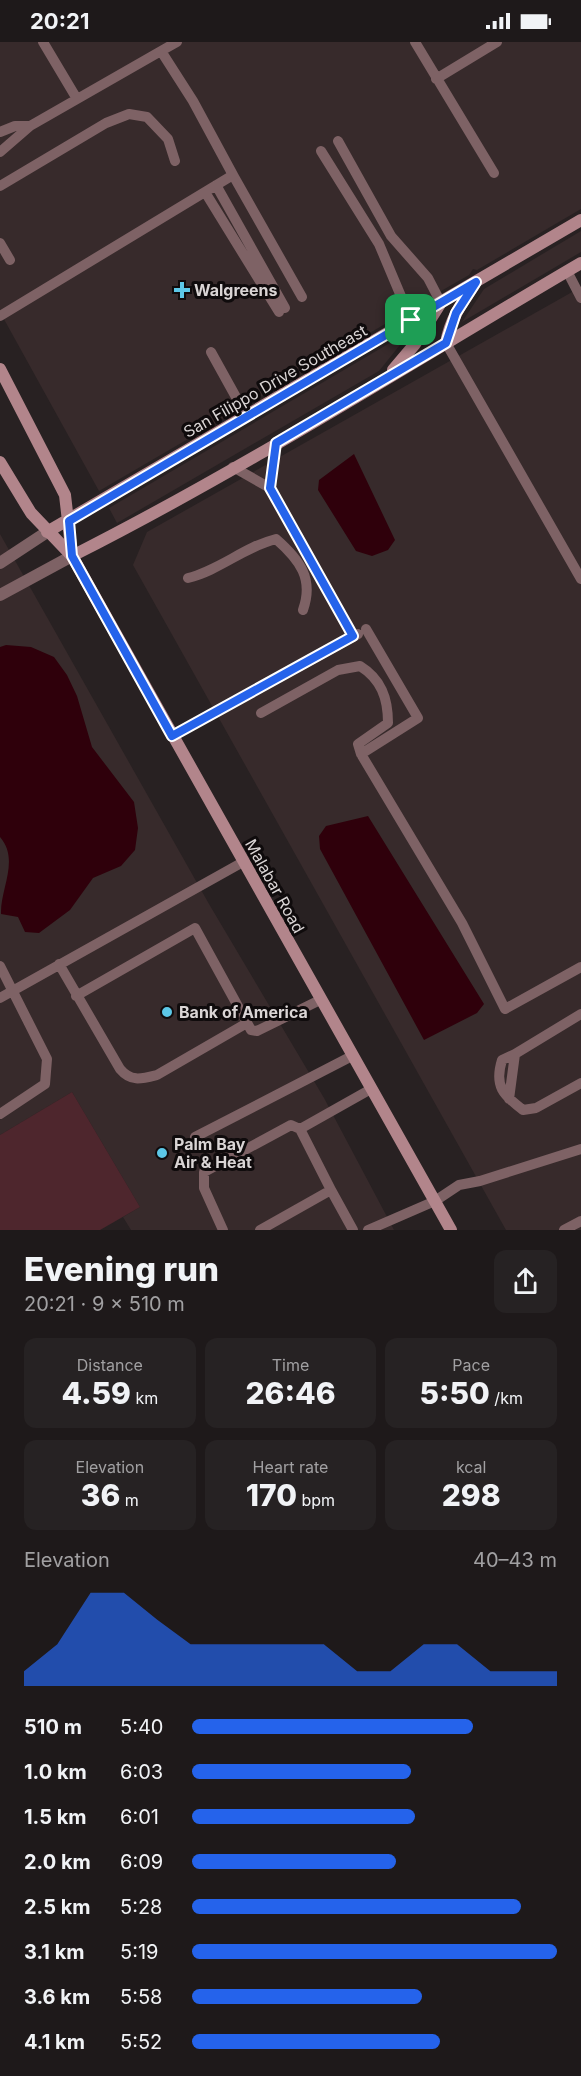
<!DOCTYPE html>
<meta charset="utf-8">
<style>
:root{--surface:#1e191a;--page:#262223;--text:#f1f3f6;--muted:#a1a0a2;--accent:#2563eb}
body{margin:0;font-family:Inter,sans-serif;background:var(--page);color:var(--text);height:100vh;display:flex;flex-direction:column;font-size:22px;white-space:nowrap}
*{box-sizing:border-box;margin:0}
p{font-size:20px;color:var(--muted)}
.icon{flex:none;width:33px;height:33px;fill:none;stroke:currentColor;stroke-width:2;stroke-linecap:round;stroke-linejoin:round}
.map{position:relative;height:1188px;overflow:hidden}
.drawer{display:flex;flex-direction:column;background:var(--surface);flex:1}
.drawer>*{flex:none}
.pin{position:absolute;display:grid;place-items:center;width:51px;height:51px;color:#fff;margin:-26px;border-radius:12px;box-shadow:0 3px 9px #0006}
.round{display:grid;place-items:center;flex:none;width:63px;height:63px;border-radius:12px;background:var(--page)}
.summary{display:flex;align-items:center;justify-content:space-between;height:102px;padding:0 24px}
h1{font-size:33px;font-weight:800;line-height:45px}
.stats{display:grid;grid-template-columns:repeat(3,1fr);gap:9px;height:102px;padding:6px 24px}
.stats div{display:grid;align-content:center;border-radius:12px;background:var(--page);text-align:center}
.stats b{font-size:30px;font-weight:800}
.stats small{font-size:16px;font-weight:400}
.stats p{font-size:16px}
.chart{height:168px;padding:12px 24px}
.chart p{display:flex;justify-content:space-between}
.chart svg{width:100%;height:108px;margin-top:6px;fill:var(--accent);opacity:.7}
ul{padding:0 24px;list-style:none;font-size:20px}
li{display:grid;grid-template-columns:96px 72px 1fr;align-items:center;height:45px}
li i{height:15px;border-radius:8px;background:var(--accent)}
.status{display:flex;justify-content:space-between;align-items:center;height:42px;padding:0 30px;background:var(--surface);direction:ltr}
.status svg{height:16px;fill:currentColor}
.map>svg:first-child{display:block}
.built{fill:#372a2b}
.green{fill:#4e262d}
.water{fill:#2f000b}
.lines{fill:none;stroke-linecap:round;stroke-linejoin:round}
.lane{stroke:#7e6265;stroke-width:10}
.street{stroke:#7e6265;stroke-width:12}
.secondary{stroke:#b2858b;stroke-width:12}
.route-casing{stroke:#fff;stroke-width:12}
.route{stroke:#2563eb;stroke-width:8}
.poi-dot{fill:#5cc7e7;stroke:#0f0b0c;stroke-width:2}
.labels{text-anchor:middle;stroke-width:6;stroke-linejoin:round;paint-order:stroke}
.poi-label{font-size:16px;font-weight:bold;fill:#dad5d5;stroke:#0f0b0c;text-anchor:start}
.street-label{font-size:16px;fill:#dad5d5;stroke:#0f0b0c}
</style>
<div class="status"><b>20:21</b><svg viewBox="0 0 49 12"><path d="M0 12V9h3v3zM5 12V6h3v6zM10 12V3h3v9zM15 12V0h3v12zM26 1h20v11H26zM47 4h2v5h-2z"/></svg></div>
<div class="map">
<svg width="581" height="1188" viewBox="0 0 581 1188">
<rect width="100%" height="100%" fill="#282122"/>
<path class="built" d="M0,0H581V167L477,228L473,227L469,233L441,249L437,248L433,254L99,449L0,270Z
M581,189V210L462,280L484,247Z
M581,245V1188H506L133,523L147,490Z
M412,288L379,329L117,481L109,466Z
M0,492L209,862L324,1056L394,1188H131L123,1175L140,1165L72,1050L0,1093Z"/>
<path class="green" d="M72,1050L140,1165L100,1188H0V1093Z"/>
<path class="water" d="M354,412L395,498L388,508L372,514L356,509L318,448L319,438Z
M6,603L31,605L54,615L67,633L77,654L92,705L134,760L138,786L135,808L121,824L93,836L70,868L39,891L25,890L18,875L1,872C0,847 20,818 0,795V605Z
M368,774L484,962L477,971L424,998L320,807L319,794L326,784Z"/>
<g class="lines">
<path class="lane" d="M43,0L77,57
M415,0L494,131
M161,9L177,0
M436,37L497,0
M0,90L15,84H30
M338,99L391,194L428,236L441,261
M321,109L379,202L411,278
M0,110L30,84L161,9L193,59L233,133
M216,143L285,266
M0,144L106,81L129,72L147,75L168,97L175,119
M205,150L279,270
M0,201L10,218
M567,229L581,256
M0,274L233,133L302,255
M446,301L581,537
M211,310L247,375
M233,425L270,446L353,594
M270,446L276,401
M188,536C220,528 244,505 276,497C300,518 314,537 303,568
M261,671L338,628L360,624C381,637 388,656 388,681L358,702L361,712L462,881L505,967L581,925
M172,694L358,592
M361,712L418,676L366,587
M59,922L120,1027C131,1040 141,1037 157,1033L247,981
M0,924L47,1017L45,1042L0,1072
M76,954L195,886L251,988L257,989L320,958
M0,956L243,820
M581,972L515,1012L502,1018C494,1044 503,1053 523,1068L536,1066L581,1041
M509,1057L515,1012
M300,1087L371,1047
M195,1095L352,1014
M331,1148L353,1188
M223,1188L204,1146V1130L291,1083L300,1087L331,1148L260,1188
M368,1188L435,1159L459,1143L480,1139L581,1107
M564,1188L581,1179"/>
<path class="street" d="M0,521L47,490
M0,553L72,514"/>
<path class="secondary" d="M446,301C450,278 461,262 474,243
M0,327L65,453L72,514
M393,328L415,302L440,262
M0,420L31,471L72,514L451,1188
M47,490L581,178
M72,514C246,426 412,320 581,221"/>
</g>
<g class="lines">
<g class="route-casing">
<path id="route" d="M476,240L456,271L446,301L276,401L270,446L353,594L172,694L72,514L69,479Z"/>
</g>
<use href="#route" class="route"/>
</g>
<g class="poi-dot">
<path d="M179 239h6v6h6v6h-6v6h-6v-6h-6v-6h6z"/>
<circle cx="167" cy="970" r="6"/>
<circle cx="162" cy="1111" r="6"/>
</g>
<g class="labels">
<g class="poi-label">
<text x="194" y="254">Walgreens</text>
<text x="179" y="976">Bank of America</text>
<text x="174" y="1108">Palm Bay<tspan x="174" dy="18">Air &amp; Heat</tspan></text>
</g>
<g class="street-label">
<text transform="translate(275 339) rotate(-30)" y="6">San Filippo Drive Southeast</text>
<text transform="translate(275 844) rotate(61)" y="6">Malabar Road</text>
</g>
</g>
</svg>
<div class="pin" style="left:411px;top:278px;background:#1e9e55"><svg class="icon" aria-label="arrive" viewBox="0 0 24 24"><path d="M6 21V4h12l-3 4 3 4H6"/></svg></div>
</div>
<section class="drawer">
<div class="summary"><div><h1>Evening run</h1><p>20:21 · 9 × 510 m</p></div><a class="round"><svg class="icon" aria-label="share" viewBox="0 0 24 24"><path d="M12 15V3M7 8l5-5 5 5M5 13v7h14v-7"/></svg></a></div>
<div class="stats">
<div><p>Distance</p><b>4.59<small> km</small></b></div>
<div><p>Time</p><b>26:46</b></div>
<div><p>Pace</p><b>5:50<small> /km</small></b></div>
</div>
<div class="stats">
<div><p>Elevation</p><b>36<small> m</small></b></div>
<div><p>Heart rate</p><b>170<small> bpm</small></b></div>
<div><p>kcal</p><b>298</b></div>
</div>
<div class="chart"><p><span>Elevation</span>40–43 m</p>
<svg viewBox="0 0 160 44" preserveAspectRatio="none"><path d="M0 44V38L10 27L20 6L30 6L40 17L50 27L60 27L70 27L80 27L90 27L100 38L110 38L120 27L130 27L140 38L150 38L160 38V44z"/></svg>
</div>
<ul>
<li><b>510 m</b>5:40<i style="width:77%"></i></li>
<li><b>1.0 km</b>6:03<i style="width:60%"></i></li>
<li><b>1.5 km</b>6:01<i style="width:61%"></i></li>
<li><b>2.0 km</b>6:09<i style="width:56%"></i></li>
<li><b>2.5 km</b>5:28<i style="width:90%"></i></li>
<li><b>3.1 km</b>5:19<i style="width:100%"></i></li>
<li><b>3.6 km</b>5:58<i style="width:63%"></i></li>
<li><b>4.1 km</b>5:52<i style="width:68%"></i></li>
</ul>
</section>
